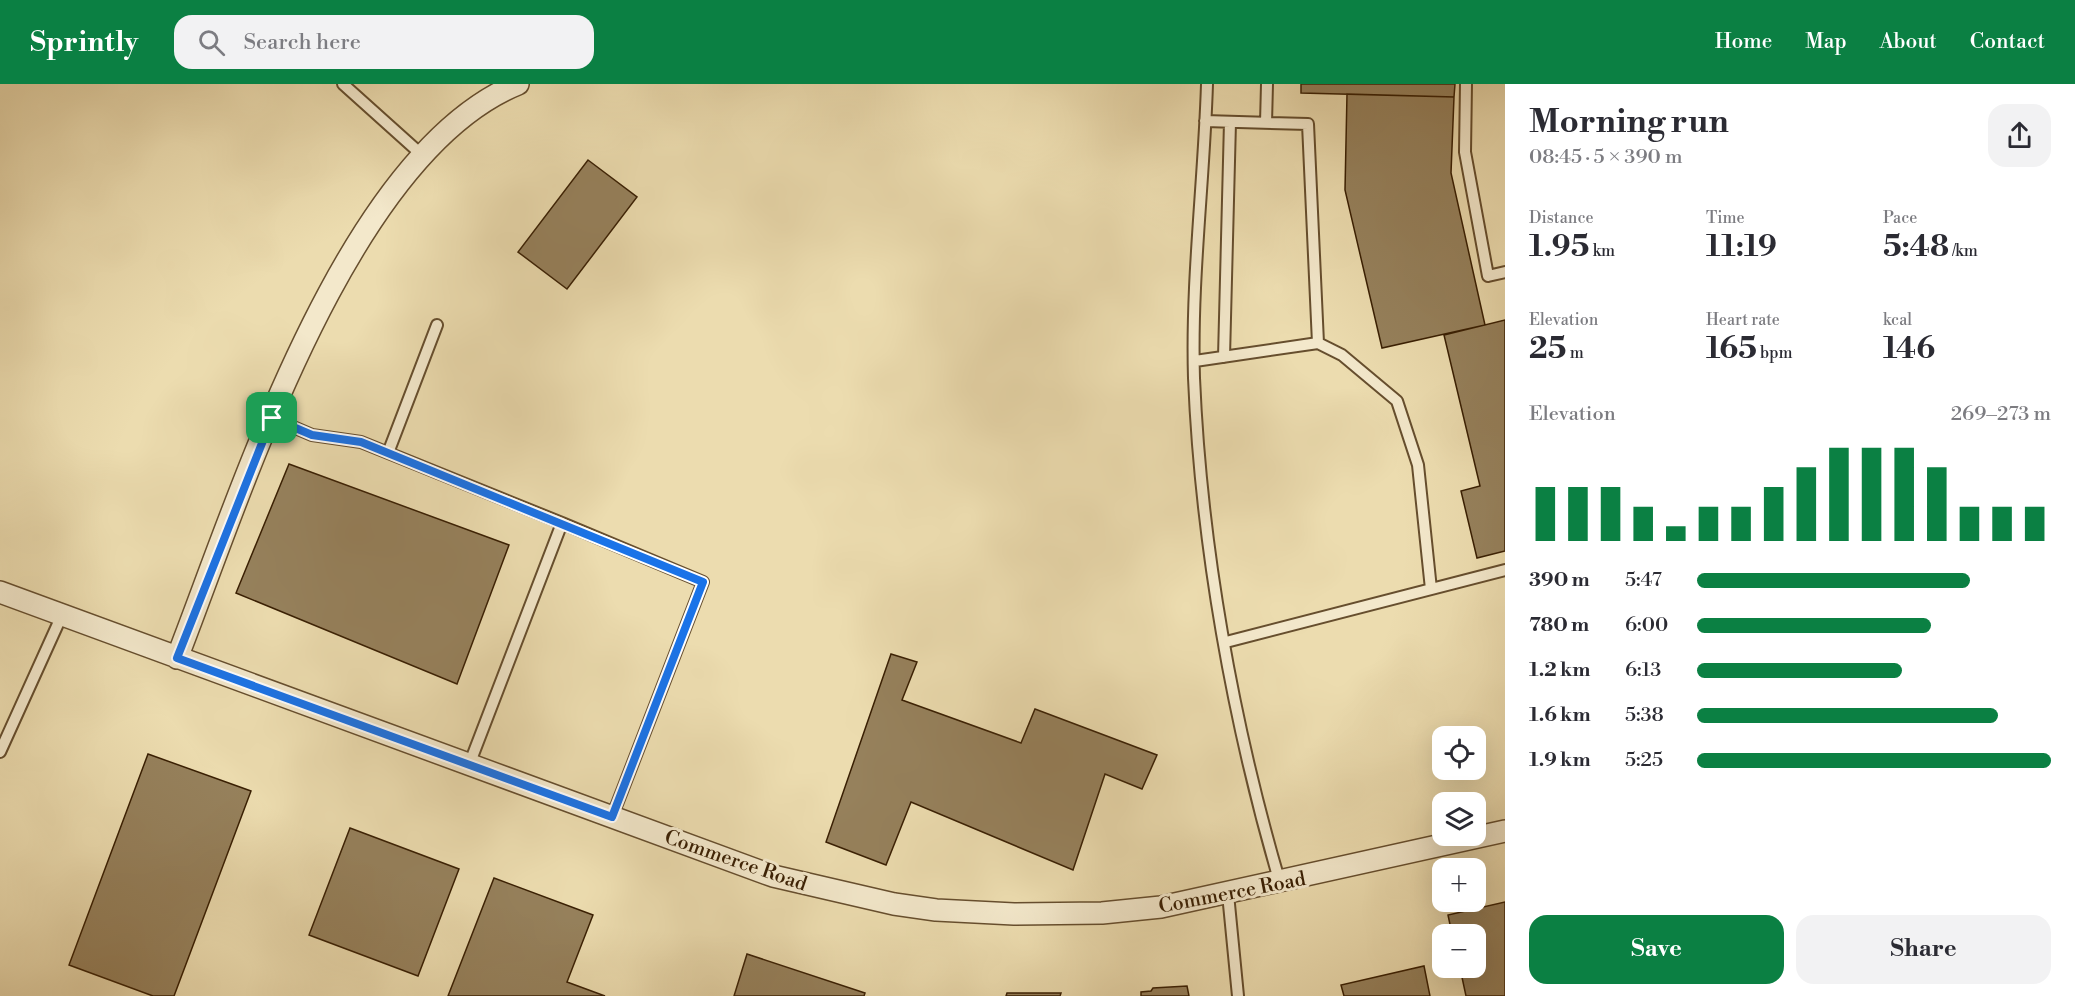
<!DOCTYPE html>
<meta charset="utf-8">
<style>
:root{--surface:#fff;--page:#f2f2f3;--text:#2b2b33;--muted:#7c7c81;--accent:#0b8043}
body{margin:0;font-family:"Libre Bodoni",serif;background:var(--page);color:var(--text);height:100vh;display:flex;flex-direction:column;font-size:22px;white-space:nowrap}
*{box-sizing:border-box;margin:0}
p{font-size:20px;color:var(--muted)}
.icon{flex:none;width:33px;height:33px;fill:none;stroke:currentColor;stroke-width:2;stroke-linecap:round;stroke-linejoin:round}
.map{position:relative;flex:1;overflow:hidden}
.panel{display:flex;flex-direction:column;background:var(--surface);width:570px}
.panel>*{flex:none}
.controls{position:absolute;left:1432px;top:642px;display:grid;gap:12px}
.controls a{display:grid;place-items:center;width:54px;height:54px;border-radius:12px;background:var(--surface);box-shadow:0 6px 24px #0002;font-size:30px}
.pin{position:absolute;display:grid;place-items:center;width:51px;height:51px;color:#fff;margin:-26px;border-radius:12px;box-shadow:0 3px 9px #0006}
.round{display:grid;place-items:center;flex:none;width:63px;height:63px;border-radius:18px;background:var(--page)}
.headline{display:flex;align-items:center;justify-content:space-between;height:102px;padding:0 24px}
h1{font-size:33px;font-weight:700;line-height:45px}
.figures{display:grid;grid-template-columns:repeat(3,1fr);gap:9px;height:102px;padding:6px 24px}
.figures div{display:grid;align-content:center}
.figures b{font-size:30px;font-weight:700}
.figures small{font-size:16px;font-weight:400}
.figures p{font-size:16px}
.chart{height:168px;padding:12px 24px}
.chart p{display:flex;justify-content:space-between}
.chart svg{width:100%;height:108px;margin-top:6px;stroke:var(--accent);stroke-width:6}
.button{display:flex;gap:12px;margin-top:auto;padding:12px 24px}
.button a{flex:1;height:69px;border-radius:18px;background:var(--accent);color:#fff;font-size:24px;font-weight:700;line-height:69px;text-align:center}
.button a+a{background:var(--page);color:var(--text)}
ul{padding:0 24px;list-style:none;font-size:20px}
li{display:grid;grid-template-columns:96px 72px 1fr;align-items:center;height:45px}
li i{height:15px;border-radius:8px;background:var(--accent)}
header{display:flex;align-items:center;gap:36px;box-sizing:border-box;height:84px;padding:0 30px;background:var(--accent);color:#fff}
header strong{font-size:28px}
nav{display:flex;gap:33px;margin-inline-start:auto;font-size:21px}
.search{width:420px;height:54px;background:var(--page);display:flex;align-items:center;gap:15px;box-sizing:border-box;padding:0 21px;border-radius:18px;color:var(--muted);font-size:22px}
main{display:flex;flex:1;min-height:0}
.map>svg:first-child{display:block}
.building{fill:#96815c;stroke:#391f03;stroke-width:1.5}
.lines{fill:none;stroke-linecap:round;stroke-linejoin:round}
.service-casing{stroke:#664e2e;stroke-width:14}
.minor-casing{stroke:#664e2e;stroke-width:24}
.service{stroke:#f3e8cb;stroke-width:10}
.minor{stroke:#f3e8cb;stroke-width:21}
.route-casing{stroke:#fff;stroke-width:12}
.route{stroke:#1a73e8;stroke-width:8}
.labels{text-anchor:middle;stroke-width:6;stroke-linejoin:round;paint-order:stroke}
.street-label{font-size:20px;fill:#391f03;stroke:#f3e8cb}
</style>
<header>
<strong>Sprintly</strong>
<div class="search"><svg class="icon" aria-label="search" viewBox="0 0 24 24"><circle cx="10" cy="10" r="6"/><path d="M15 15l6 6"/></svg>Search here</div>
<nav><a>Home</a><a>Map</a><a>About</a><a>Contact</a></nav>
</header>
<main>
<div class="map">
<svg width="1505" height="912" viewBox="0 0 1505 912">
<rect width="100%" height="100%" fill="#ecdcaf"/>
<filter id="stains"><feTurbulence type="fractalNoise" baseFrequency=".00333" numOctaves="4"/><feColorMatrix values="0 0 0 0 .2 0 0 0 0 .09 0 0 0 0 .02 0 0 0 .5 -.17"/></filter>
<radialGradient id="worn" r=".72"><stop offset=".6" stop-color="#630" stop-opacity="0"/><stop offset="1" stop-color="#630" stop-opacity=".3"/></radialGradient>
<path class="building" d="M1301,0H1455L1454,13L1301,9Z
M1347,10L1454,13L1451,89L1485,241L1382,264L1345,106Z
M588,76L637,113L567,205L518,168Z
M1505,236V467L1477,474L1461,407L1480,402L1444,251Z
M289,380L509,461L457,600L236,509Z
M891,570L917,578L902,616L1021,659L1035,625L1157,671L1142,705L1105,690L1073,786L911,718L886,781L826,758Z
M148,670L251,707L174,912H153L69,881Z
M350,744L459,785L418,892L309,851Z
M494,794L593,831L567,898L605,912H448Z
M1505,818V912H1466L1460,884H1476V850H1452L1448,831Z
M747,870L865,909L864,912H734Z
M1424,882L1430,912H1344L1341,901Z
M1187,902L1189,912H1141V908L1151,907L1153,904Z
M1007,909H1061L1060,912H1006Z"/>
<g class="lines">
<g class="service-casing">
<path id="service" d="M343,0L422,71
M1207,0C1204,98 1191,196 1194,294C1201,461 1233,639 1280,799
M1466,0L1465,68L1488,192L1505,188
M1205,37L1308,40L1318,259L1342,271L1397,317L1418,381L1431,505
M1266,39L1267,0
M1224,273L1230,38
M1195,277L1318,259
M272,334L312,351L361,358L562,439
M388,369L437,241
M1226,558L1505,486
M0,668L62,531
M469,681L562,439L703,498L612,733
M1228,810L1238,912"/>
</g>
<g class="minor-casing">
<path id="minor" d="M0,508L773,792L894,820L936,826L1014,830L1102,829L1161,823L1505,747
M177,574C241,410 346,70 518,0"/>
</g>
<use href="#service" class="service"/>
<use href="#minor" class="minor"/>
</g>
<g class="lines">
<g class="route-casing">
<path id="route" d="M272,334L312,351L361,358L703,498L612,733L177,574Z"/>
</g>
<use href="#route" class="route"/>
</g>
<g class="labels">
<g class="street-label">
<text transform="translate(736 776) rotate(19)" y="7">Commerce Road</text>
<text transform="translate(1232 808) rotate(-11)" y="7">Commerce Road</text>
</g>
</g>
<rect width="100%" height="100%" filter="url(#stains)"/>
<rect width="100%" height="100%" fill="url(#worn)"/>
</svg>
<div class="controls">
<a><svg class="icon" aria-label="locate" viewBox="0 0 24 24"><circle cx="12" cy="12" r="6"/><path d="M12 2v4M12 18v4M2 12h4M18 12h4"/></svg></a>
<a><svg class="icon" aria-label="layers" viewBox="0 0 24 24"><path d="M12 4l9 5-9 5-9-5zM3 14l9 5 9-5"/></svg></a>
<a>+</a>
<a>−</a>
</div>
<div class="pin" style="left:272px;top:334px;background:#1e9e55"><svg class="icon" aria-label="arrive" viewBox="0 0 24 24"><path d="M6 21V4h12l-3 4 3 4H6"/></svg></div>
</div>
<section class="panel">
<div class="headline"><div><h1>Morning run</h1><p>08:45 · 5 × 390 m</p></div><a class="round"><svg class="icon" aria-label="share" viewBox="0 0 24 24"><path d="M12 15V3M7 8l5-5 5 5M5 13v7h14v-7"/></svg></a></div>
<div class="figures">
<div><p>Distance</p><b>1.95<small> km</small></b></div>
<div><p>Time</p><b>11:19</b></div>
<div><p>Pace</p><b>5:48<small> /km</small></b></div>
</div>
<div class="figures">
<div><p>Elevation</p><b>25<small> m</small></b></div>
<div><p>Heart rate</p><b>165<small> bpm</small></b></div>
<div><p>kcal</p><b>146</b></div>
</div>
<div class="chart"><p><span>Elevation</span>269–273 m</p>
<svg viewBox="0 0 160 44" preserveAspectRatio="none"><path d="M5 44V22M15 44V22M25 44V22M35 44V30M45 44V38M55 44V30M65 44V30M75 44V22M85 44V14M95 44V6M105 44V6M115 44V6M125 44V14M135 44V30M145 44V30M155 44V30"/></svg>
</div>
<ul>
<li><b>390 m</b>5:47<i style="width:77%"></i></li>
<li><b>780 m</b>6:00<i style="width:66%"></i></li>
<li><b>1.2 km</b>6:13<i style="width:58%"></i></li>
<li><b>1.6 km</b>5:38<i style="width:85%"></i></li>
<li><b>1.9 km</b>5:25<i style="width:100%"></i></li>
</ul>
<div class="button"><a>Save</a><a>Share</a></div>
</section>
</main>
